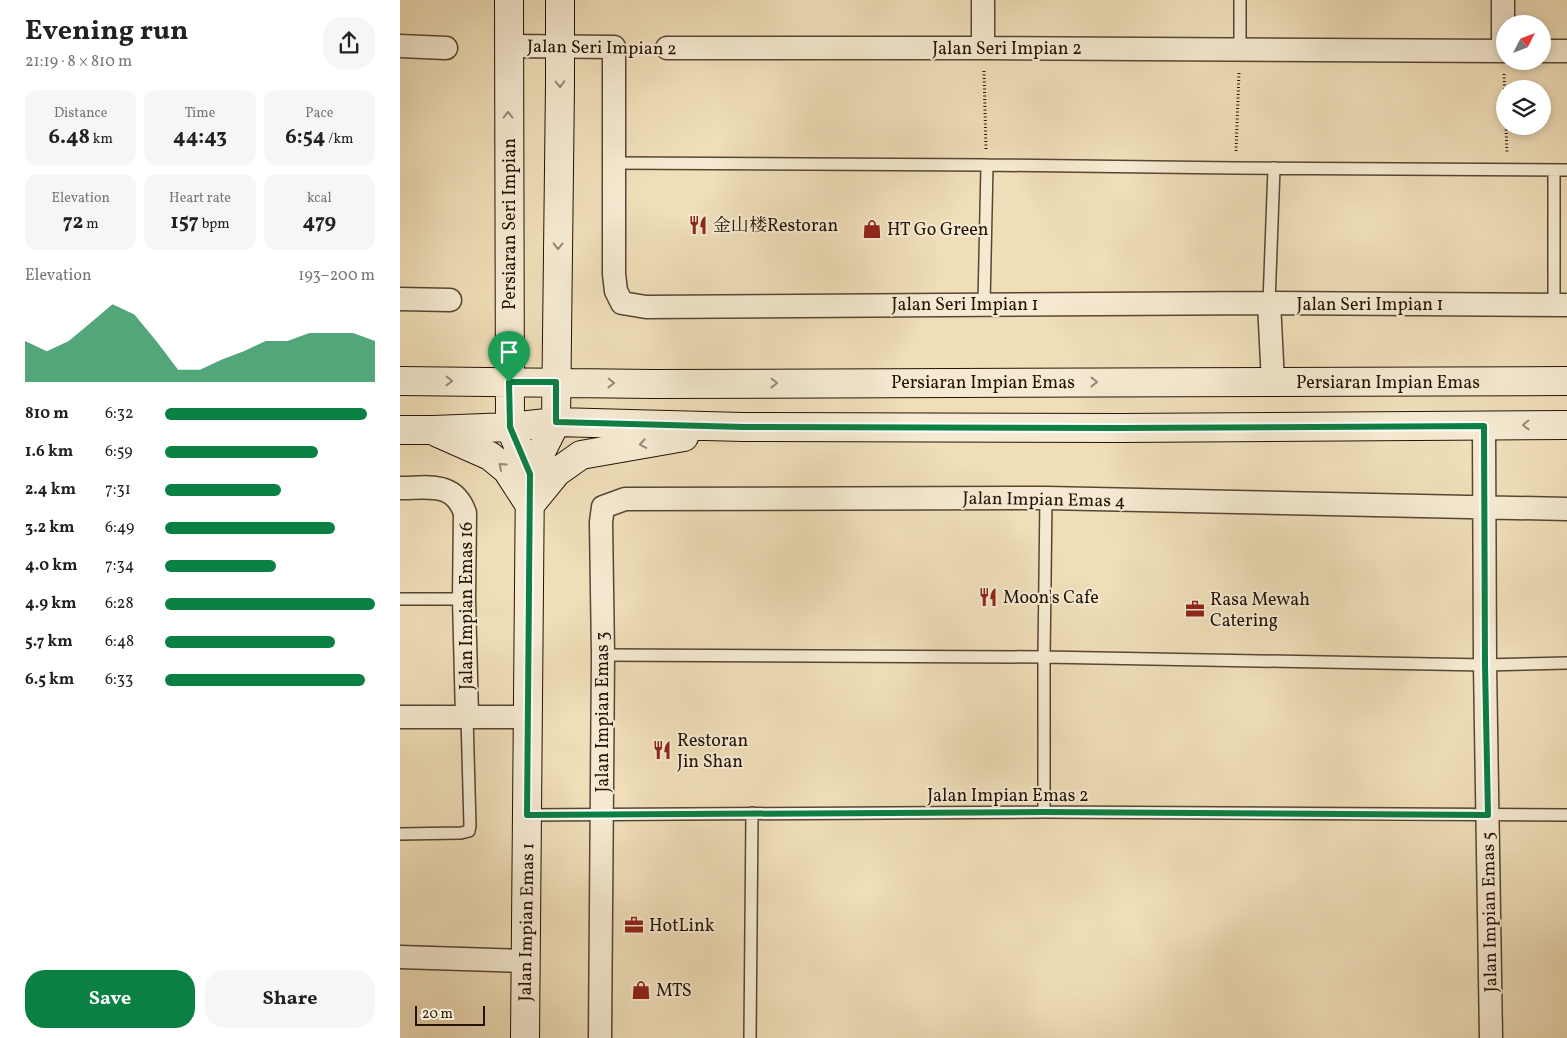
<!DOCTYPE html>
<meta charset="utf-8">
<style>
:root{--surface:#fff;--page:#f6f6f6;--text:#222;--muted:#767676;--accent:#0b8043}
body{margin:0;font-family:Vollkorn,"Noto Serif SC",serif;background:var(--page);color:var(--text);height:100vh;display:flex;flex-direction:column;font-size:19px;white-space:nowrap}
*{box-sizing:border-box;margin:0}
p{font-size:16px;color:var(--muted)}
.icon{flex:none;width:28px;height:28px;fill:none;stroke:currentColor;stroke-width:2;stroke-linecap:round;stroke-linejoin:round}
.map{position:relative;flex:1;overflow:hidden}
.side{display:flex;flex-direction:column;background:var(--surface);width:400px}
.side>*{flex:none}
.needle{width:32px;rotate:48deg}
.tools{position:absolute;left:1096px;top:15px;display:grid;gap:10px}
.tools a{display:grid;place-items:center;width:55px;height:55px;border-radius:50%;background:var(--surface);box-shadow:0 2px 8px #0003;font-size:25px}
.scale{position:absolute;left:15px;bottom:12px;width:70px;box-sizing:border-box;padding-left:5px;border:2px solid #241308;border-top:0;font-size:14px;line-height:18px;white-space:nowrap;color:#241308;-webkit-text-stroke:4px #f5ead1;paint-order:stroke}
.pin{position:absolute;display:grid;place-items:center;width:42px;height:42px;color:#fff;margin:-51px -21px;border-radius:50% 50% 50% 0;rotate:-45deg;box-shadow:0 0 5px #0007}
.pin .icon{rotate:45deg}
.round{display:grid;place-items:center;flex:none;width:52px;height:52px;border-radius:20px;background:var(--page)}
.head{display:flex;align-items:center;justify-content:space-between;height:85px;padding:0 25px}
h1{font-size:28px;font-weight:700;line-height:38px}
.metrics{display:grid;grid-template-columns:repeat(3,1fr);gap:8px;height:85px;padding:5px 25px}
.metrics div{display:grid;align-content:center;border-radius:12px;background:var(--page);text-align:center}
.metrics b{font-size:21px;font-weight:700}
.metrics small{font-size:14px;font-weight:400}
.metrics p{font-size:14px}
.chart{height:140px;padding:10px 25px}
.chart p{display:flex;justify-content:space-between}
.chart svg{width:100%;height:90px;margin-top:5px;fill:var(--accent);opacity:.7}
.action{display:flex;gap:10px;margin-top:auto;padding:10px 25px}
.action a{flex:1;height:58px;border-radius:20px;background:var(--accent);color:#fff;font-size:20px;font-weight:700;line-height:58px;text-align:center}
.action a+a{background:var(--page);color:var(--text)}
ul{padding:0 25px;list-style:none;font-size:16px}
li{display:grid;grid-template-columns:80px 60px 1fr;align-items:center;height:38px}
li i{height:12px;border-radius:6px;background:var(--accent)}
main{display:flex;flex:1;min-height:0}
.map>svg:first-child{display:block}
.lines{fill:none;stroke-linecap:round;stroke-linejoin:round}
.lane-casing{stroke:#574634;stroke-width:14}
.street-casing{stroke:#574634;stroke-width:25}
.secondary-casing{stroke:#241308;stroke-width:30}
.path{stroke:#241308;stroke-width:3;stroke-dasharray:1 2.5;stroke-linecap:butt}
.lane{stroke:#f5ead1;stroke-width:11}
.street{stroke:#f5ead1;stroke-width:22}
.secondary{stroke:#f5ead1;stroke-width:28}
.oneway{stroke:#978977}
.route-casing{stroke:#fff;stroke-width:10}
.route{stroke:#0b8043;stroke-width:6}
.labels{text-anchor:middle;stroke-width:4;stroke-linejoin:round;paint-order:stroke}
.street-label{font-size:18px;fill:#241308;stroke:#f5ead1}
.poi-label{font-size:18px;fill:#241308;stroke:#f5ead1;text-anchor:start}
</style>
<main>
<section class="side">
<div class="head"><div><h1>Evening run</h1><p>21:19 · 8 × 810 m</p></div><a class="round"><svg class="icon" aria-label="share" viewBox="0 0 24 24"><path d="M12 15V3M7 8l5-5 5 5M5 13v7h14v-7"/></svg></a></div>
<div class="metrics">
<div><p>Distance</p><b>6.48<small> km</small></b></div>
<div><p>Time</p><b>44:43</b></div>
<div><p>Pace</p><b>6:54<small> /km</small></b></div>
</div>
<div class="metrics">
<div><p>Elevation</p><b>72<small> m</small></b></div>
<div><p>Heart rate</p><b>157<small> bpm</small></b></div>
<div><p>kcal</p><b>479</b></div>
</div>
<div class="chart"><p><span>Elevation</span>193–200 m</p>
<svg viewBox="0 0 160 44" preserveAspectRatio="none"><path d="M0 44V24L10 29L20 24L30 15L40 6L50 11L60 24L70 38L80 38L90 33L100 29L110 24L120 24L130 20L140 20L150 20L160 24V44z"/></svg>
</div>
<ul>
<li><b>810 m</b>6:32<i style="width:96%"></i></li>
<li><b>1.6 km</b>6:59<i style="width:73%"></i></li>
<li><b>2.4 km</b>7:31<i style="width:55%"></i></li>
<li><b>3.2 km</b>6:49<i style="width:81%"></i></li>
<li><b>4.0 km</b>7:34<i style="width:53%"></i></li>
<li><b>4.9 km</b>6:28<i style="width:100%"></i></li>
<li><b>5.7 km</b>6:48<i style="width:81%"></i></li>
<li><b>6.5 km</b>6:33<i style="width:95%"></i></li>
</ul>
<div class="action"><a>Save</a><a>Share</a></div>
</section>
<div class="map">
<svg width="1167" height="1038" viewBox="0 0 1167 1038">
<rect width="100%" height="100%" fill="#efdeb8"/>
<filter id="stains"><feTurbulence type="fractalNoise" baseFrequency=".004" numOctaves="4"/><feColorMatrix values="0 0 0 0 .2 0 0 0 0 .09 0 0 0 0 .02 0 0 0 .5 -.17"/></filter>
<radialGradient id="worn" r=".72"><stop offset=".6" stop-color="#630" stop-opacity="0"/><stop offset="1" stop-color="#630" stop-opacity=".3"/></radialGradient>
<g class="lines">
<g class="lane-casing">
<path id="lane" d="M840,49V0
M214,163L587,165L835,168L1167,170
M869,303L874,168
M584,304L587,165
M1154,305V170
M0,599H64
M203,655L644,657L1085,665L1167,663
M644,812V657L646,498
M127,815L644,812L1167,815
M0,834L61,833L69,831L70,826L67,717
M350,1038L352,813"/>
</g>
<g class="street-casing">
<path id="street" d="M583,0V48
M1103,0V51
M0,46L46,48
M108,46L214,47V274L216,291L222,303L246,307L869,303L1167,305
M267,48H583L1105,51
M1142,51H1167
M0,299L50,300
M869,303L873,382
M1084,426L1085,665L1091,1038
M0,488C28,488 54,481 65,513L64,599L67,717
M0,717H127
M0,957L126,961
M200,1038L203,655L201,522L203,507L225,499L646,498L1167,509"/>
</g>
<g class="secondary-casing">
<path id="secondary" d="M109,0L110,427L130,474
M0,381L253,384L1167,381
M0,430H33L110,427L156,422L343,427L721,428L1167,425
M38,433L90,456L107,470L129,504
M130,505L157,472L181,455L284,437
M125,1038L130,474L156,422L160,84V0"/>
</g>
<path class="path" d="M584,71L586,150
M1104,74L1105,101
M1106,126L1107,153
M836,151L839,73"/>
<use href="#lane" class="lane"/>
<use href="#street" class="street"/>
<use href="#secondary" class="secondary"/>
</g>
<defs><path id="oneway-chevron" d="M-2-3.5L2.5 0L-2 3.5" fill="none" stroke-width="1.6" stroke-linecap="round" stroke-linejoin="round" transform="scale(1.25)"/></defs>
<g class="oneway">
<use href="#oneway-chevron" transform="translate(160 84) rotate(89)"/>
<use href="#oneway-chevron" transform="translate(108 115) rotate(-90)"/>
<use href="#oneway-chevron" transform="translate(158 246) rotate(91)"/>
<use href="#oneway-chevron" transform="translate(49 381) rotate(1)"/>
<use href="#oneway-chevron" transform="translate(694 382)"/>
<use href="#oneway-chevron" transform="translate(211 383) rotate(1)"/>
<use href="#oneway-chevron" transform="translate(374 383)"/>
<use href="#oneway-chevron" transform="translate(1126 425) rotate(179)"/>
<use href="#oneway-chevron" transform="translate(243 444) rotate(170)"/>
<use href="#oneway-chevron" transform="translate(102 466) rotate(-138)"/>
</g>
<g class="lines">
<g class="route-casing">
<path id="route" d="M109,382H156V422L343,427L721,428L1084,426L1085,665L1088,815L644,812L127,815L130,474L110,427Z"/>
</g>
<use href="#route" class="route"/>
</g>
<defs>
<g id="restaurant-bare" transform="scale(1.5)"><path d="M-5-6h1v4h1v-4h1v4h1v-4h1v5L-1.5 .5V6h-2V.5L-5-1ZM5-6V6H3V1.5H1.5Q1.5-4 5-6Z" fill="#8f2418" stroke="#f5ead1" stroke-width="2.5" paint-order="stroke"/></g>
<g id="shop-bare" transform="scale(1.5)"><path d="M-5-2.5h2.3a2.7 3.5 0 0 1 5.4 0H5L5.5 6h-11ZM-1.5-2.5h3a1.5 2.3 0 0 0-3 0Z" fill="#8f2418" stroke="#f5ead1" stroke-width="2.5" paint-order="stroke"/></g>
<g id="office-bare" transform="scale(1.5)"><path d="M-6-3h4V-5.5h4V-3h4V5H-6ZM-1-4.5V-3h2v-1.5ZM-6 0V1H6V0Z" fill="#8f2418" stroke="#f5ead1" stroke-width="2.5" paint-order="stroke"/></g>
</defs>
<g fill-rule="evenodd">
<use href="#restaurant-bare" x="298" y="225"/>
<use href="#shop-bare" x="472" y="229"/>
<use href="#restaurant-bare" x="588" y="597"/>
<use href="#office-bare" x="795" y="609"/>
<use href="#restaurant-bare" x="262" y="750"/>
<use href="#office-bare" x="234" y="925"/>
<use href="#shop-bare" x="241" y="990"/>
</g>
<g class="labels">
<g class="street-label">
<text transform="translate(202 47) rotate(1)" y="6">Jalan Seri Impian 2</text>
<text x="607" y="54">Jalan Seri Impian 2</text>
<text transform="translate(109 224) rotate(-90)" y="6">Persiaran Seri Impian</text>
<text x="565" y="310">Jalan Seri Impian 1</text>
<text x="970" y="310">Jalan Seri Impian 1</text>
<text x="583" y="388">Persiaran Impian Emas</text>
<text x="988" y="388">Persiaran Impian Emas</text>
<text transform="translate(644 499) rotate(1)" y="6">Jalan Impian Emas 4</text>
<text transform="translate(66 606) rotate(-90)" y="6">Jalan Impian Emas 16</text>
<text transform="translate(202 712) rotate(-90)" y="6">Jalan Impian Emas 3</text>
<text x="608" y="801">Jalan Impian Emas 2</text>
<text transform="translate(1089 912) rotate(-91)" y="6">Jalan Impian Emas 5</text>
<text transform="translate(126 922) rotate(-89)" y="6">Jalan Impian Emas 1</text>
</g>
<g class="poi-label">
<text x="313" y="231">金山楼Restoran</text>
<text x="487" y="235">HT Go Green</text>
<text x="603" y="603">Moon's Cafe</text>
<text x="810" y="605">Rasa Mewah<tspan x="810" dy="21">Catering</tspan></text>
<text x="277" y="746">Restoran<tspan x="277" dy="21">Jin Shan</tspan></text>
<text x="249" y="931">HotLink</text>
<text x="256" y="996">MTS</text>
</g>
</g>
<rect width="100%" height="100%" filter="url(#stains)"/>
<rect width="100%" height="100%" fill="url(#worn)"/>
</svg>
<div class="tools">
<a><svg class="needle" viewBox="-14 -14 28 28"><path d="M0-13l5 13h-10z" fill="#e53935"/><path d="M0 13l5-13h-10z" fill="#767676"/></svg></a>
<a><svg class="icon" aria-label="layers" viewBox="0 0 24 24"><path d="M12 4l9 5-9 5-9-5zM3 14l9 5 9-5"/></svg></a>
</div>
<div class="scale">20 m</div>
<div class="pin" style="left:109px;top:382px;background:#1e9e55"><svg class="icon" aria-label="arrive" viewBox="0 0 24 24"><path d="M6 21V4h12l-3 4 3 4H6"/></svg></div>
</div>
</main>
